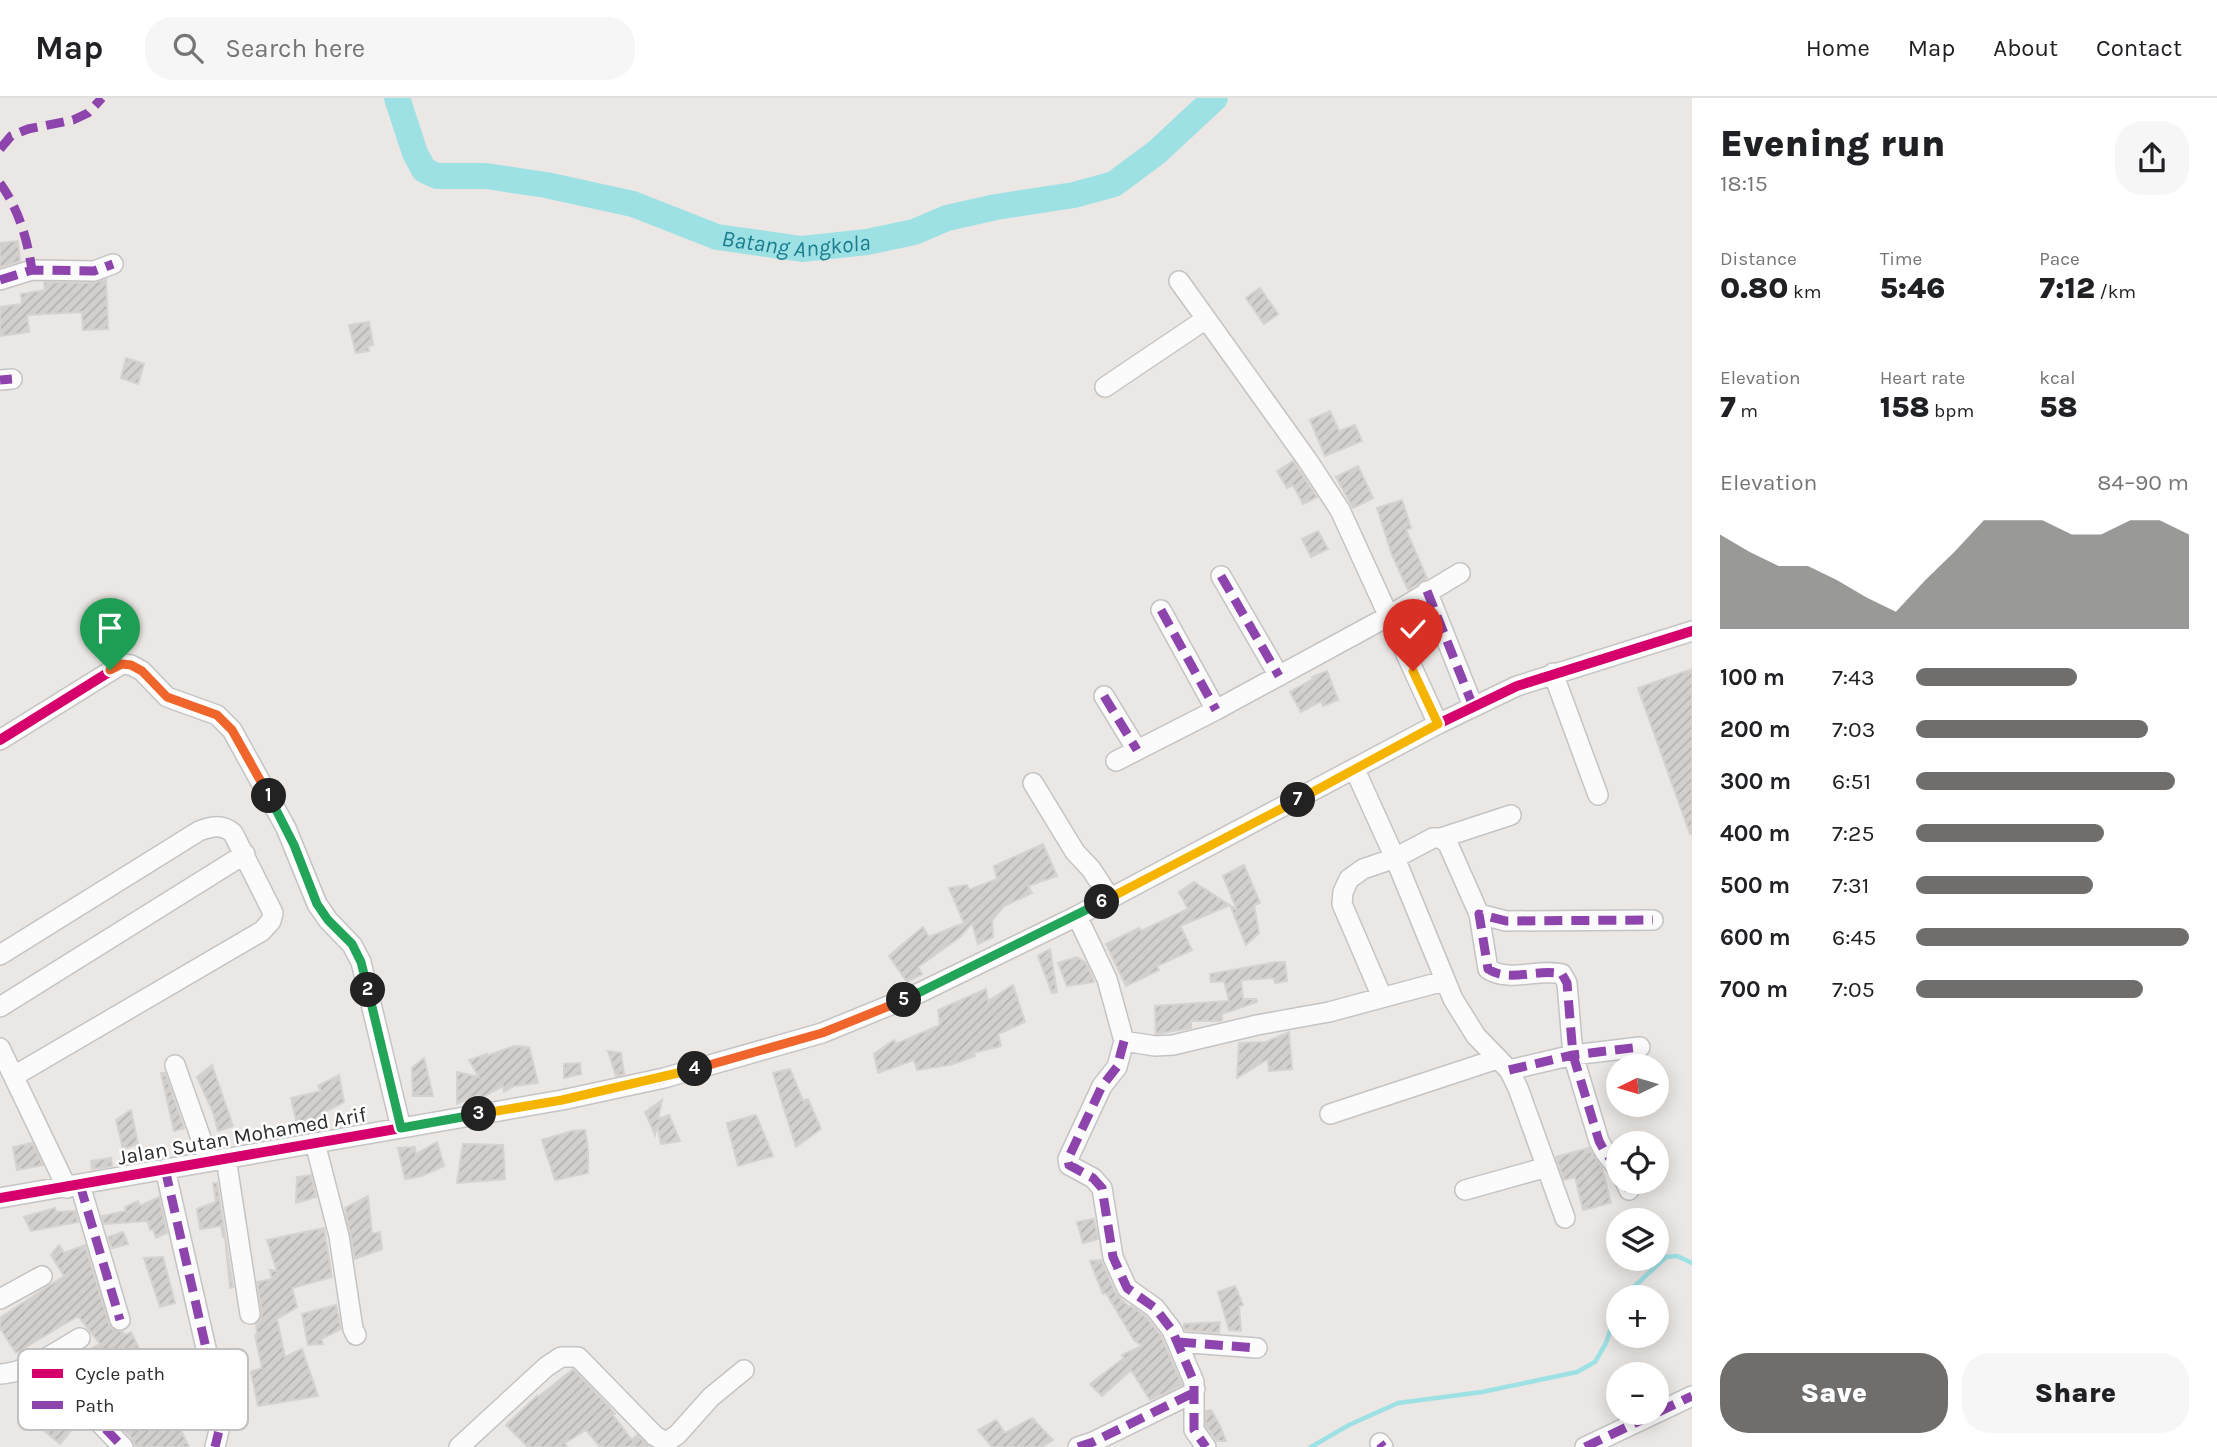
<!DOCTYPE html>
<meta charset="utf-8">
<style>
:root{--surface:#fff;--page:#f6f6f6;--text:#202124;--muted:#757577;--line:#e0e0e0;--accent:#6f6e6d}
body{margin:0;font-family:Karla,sans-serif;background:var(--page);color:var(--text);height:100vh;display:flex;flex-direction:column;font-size:26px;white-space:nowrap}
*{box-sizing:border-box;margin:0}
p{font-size:23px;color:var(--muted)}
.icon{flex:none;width:38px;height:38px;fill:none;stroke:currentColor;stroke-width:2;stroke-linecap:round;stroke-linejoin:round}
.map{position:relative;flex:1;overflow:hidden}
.details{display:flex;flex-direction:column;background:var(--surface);width:525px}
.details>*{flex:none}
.needle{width:46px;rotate:265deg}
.buttons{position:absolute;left:1606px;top:956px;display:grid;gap:14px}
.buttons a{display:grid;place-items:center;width:63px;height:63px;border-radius:50%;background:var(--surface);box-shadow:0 4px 18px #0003;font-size:35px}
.pin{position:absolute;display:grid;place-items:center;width:60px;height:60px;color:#fff;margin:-72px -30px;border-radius:50% 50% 50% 0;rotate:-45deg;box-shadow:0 0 7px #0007}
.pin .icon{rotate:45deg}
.km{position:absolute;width:35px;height:35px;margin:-18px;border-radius:50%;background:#222;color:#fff;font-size:19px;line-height:35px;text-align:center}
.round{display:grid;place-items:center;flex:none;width:74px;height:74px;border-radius:28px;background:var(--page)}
.summary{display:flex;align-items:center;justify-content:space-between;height:119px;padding:0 28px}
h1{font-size:38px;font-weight:800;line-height:52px}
.stats{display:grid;grid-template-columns:repeat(3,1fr);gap:10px;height:119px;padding:7px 28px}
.stats div{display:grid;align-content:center}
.stats b{font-size:30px;font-weight:800}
.stats small{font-size:19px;font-weight:400}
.stats p{font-size:19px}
.chart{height:196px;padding:14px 28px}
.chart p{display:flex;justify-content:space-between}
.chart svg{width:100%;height:126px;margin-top:7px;fill:var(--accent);opacity:.7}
.action{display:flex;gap:14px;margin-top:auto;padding:14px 28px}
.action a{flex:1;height:80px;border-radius:28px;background:var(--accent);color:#fff;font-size:28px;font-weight:800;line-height:80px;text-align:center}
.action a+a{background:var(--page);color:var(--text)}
ul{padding:0 28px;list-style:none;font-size:23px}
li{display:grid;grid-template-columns:112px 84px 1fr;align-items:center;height:52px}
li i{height:18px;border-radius:9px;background:var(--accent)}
header{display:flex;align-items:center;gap:42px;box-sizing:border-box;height:98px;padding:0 35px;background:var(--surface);border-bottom:2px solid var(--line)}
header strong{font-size:33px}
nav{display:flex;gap:38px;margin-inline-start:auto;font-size:24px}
.search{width:490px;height:63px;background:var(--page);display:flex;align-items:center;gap:18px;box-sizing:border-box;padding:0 24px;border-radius:28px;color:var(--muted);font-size:26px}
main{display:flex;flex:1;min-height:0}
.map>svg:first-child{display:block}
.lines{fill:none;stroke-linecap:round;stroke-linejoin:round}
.stream{stroke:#9ee1e5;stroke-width:4.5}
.river{stroke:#9ee1e5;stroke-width:26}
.building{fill:url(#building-hatch);stroke:#d5d2d0;stroke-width:2}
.minor-casing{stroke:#c5c4c4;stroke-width:22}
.minor{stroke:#fcfbfb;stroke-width:19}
.quiet{stroke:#8e44ad;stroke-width:9;stroke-dasharray:18 9;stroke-linecap:butt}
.cycleway-casing{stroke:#fff;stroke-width:15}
.cycleway{stroke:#d6006c;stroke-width:10}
.split-1-casing{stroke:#fff;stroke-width:14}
.split-2-casing{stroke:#fff;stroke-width:14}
.split-3-casing{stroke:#fff;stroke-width:14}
.split-4-casing{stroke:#fff;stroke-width:14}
.split-5-casing{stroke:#fff;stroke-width:14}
.split-6-casing{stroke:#fff;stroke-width:14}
.split-7-casing{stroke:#fff;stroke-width:14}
.split-8-casing{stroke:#fff;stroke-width:14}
.split-1{stroke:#f0652b;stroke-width:9}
.split-2{stroke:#22a559;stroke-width:9}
.split-3{stroke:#22a559;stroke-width:9}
.split-4{stroke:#f5b400;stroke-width:9}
.split-5{stroke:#f0652b;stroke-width:9}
.split-6{stroke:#22a559;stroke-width:9}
.split-7{stroke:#f5b400;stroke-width:9}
.split-8{stroke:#f5b400;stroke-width:9}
.labels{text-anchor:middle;stroke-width:5;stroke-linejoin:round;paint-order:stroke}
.street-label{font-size:21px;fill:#2d2d2d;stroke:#fff}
.water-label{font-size:23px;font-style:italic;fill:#197e8f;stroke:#fff}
.key{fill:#fff;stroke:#c0c0c0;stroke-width:2}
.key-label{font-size:19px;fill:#2d2d2d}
</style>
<header>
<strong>Map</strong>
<div class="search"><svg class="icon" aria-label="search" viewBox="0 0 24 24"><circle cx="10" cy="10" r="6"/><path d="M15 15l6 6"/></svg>Search here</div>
<nav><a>Home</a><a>Map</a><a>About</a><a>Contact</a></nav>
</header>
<main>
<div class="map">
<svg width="1692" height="1349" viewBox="0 0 1692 1349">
<defs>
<pattern id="building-hatch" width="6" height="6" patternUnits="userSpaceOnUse" patternTransform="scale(1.75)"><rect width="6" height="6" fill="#d2cfcd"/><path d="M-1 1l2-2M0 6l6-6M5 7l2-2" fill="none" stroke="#b5b2b0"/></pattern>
</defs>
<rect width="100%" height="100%" fill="#eae7e4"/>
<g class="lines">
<path class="stream" d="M1623,1199L1666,1159L1677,1158L1692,1165
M1311,1349L1349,1327L1398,1305L1482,1294L1577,1274L1595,1264L1606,1245L1619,1206"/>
<path class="river" id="s1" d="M397,0L415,55L424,72L437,78H486L546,87L633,106L717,139L802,151L867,144L914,134L947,120L996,109L1074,97L1114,86L1157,54L1215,0"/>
</g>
<path class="building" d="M18,143L20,163L0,169V145Z
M106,181L108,231L83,232L82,214L27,217L29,234L0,238V209L22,206L21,196L45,192L44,184L94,185Z
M1260,190L1278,216L1264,226L1246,200Z
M369,224L373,247L368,248L369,253L356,255L349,227Z
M126,260L144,266L138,286L121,280Z
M1330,313L1339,333L1355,327L1362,343L1325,358L1310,322Z
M1293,363L1317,399L1303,406L1293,387L1287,390L1277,373Z
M1358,368L1373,400L1353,410L1336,379Z
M1402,402L1411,430L1406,432L1427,480L1408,492L1392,457L1377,410Z
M1318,433L1328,451L1311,459L1302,441Z
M1692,571V736H1690L1638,590Z
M1327,573L1338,602L1323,608L1321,603L1301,614L1290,594L1313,581L1312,579Z
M1043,746L1057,778L1028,788L1032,795L1004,808L992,823L993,839L978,846L972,825L960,839L918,869L922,876L907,884L889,858L923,829L929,839L964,825L949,790L967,787L969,792L997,781L994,768Z
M1244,767L1260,805L1254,807L1259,835L1246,847L1230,807L1180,828L1192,852L1157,868L1159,872L1126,888L1106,846L1139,830L1141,833L1188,811L1179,794L1194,784L1237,812L1223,778Z
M1050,851L1057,894L1052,895L1038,858Z
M1077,859L1086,865L1094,884L1067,888L1058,865Z
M1276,864H1285L1287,883L1275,885L1274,880L1241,882L1243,901H1256L1257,904L1222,916V922L1219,923H1191V930L1156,936L1155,908L1229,903L1224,883L1211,884L1210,876Z
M1013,887L1025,924L998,936L1001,948L973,955L975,958L950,967L917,972L914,962L878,975L874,956L894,942L896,946L940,927L938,912L986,891L988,903Z
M1289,934L1292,971L1269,973L1268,961L1237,980L1239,945L1266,944Z
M514,948L529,949L538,985L514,988L504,994L503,988L481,1000L479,996L457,1006V974L479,979L469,962L487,956V958Z
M608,953L621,955L624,976L616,978Z
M424,960L433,998H413L412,970Z
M580,965L581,976L564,980V966Z
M212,967L233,1028L218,1033L213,1014L197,979Z
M790,971L803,1003L808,1001L821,1031L796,1049L773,975Z
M161,975H165L184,1030L174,1033Z
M339,977L344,1004L319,1017V1022L299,1035L291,1000L321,993L318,988Z
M662,1002L658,1021L669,1017L680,1043L661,1046L657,1027L655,1037L645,1014Z
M131,1012L138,1046L123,1051L116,1022Z
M756,1017L773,1058L738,1068L727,1025Z
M585,1032L588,1051V1075L555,1082L542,1042L572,1033Z
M437,1044L444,1068L422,1078L405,1081L398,1050L415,1049L416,1056Z
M32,1045L43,1067L17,1072L13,1049Z
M463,1046L503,1047L505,1081L457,1085Z
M1589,1050L1602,1070L1611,1105L1583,1112L1575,1079L1564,1082L1556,1059Z
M111,1060L112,1068L92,1071L91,1063Z
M311,1077L316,1099L296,1105L297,1079Z
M213,1085H217L233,1189L230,1190L225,1138L223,1139L221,1128L200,1131L197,1111L216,1104Z
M368,1098L372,1136L380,1134L382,1151L355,1161L345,1110Z
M159,1099L167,1135L156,1140L153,1131L150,1132L148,1123L104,1126L102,1118L126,1113L125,1109L138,1103L140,1108Z
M55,1110L56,1114L75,1113L78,1124L31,1133L24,1119Z
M1094,1121L1098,1141L1083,1145L1077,1124Z
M324,1130L332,1179L292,1190L297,1209L277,1221L285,1259L302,1251L318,1298L258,1308L251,1274L262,1270L255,1237L257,1236L256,1226L261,1221L262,1215L257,1184L272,1181L270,1172L277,1173L267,1142Z
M123,1134L128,1146L112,1150L108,1139Z
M59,1147L64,1155L85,1147L109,1226L112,1231L123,1234L125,1237L131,1234L143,1259L155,1265L136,1295L156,1314L158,1311L174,1332L179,1328L189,1349H136L131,1339L114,1322L116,1320L103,1311L134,1274L116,1261L109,1266L104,1259L76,1283L66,1280L59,1267L100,1246L78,1218L16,1255L0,1230V1220L64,1178L51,1157Z
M163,1159L175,1205L160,1209L144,1160Z
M1101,1162L1116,1196L1129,1209L1131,1208L1146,1219L1161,1238L1182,1287L1150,1302L1131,1272L1102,1298L1090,1286L1124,1260L1122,1257L1142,1248L1134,1242L1106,1195L1103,1196L1090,1163Z
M1235,1188L1243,1207L1239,1208L1241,1233L1229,1232L1218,1194Z
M336,1207L341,1231L321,1241L323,1246L308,1247L302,1216Z
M1220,1224L1219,1235L1185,1232L1184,1229V1226Z
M573,1271L612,1312L615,1316L613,1317L632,1342L637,1337L650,1349H600L586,1332L565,1345L567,1349H528L506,1327L537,1298L538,1299Z
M47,1296L63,1304L68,1310L65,1314L79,1323L60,1346L35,1325Z
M1211,1312L1220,1328L1226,1343H1217L1206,1328V1313Z
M1032,1320L1053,1342L1042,1349H992L978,1332L996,1322L1005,1335Z"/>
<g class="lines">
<g class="minor-casing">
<path id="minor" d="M0,182L32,172L94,173L113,166
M1179,183L1308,363L1340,412L1438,626
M0,282L12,281
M1105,289L1206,221
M1221,478L1279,578
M1427,493L1473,608
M1161,512L1216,612
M1553,575L1598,697
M1104,598L1137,652
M0,642L122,566L131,567L142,573L167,599L217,617L232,632L286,730L317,806L328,822L352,847L361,864L401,1030
M1116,663L1216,612L1387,519L1460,475
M1355,672L1395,760L1453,901L1476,938L1509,972L1518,990L1565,1120
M1033,685L1075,754L1091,771L1110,800
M1441,740L1511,717
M1479,816L1506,823L1653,822
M1077,818L1107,881L1124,943L1117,969L1102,988L1068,1061L1069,1067L1093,1080L1102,1090L1113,1159L1127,1190L1155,1210L1172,1232L1194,1284V1332L1206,1349
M0,857L199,733C212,728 222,726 233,735L273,815L271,823L262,833L14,978
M1382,899L1342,806L1343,794L1349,781L1363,771L1395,760L1433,740H1441L1448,746L1479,816L1488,871C1509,885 1538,870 1562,876L1567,885L1573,957L1599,1043L1605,1054L1619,1072
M0,909L245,756
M1124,943L1155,948L1173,947L1257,927L1329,914L1444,883
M0,950L67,1090
M175,967L209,1063
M1509,972L1573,957L1640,949
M1330,1016L1497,961
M315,1045L339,1138L353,1231L356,1237
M226,1060L250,1216
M165,1071L222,1320L215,1349
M1625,1083L1629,1092
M80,1087L120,1222
M1465,1092L1547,1069
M0,1100L562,1002L664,980L822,935L915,897L1077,818L1438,626L1517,588L1692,533
M0,1201L42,1178
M1178,1244L1257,1250
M0,1276C27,1275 57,1253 80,1240
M68,1292L123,1349
M1380,1345L1383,1349
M459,1349L546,1269L561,1259H578L655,1338L666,1344L677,1337L711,1299L744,1272
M1078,1349L1093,1344L1191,1296L1195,1291
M1585,1349L1692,1298"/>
</g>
<use href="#minor" class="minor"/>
<path class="quiet" d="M0,51L11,38L28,31L73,22L88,15L102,0
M0,85C19,112 27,140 32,172
M0,182L32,172L94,173L113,166
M0,282L12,281
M1221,478L1279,578
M1427,493L1473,608
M1161,512L1216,612
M1104,598L1137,652
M1124,943L1117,969L1102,988L1068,1061L1069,1067L1093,1080L1102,1090L1113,1159L1127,1190L1155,1210L1172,1232L1194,1284V1332L1206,1349
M1509,972L1573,957L1640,949
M165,1071L222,1320L215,1349
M1619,1072L1605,1054L1599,1043L1573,957L1567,885L1562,876C1538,870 1509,885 1488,871L1479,816L1506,823L1653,822
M1625,1083L1629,1092
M80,1087L120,1222
M1178,1244L1257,1250
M68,1292L123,1349
M1380,1345L1383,1349
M1078,1349L1093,1344L1191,1296L1195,1291
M1585,1349L1692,1298"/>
<g class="cycleway-casing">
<path id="cycleway" d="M0,642L122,566L131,567L142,573L167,599L217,617L232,632L286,730L317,806L328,822L352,847L361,864L401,1030
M0,1100L562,1002L664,980L822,935L915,897L1077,818L1438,626L1517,588L1692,533"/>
</g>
<use href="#cycleway" class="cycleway"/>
</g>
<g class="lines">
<g class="split-1-casing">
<path id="split-1" d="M110,572L122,566L131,567L142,573L167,599L217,617L232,632L269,698"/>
</g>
<g class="split-2-casing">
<path id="split-2" d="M269,698L294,747L317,806L328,822L352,846L361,864L368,892"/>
</g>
<g class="split-3-casing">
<path id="split-3" d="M368,892L401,1030L479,1016"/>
</g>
<g class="split-4-casing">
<path id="split-4" d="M479,1016L562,1002L695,971"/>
</g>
<g class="split-5-casing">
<path id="split-5" d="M695,971L822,935L904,902"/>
</g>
<g class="split-6-casing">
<path id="split-6" d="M904,902L1102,804"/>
</g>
<g class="split-7-casing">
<path id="split-7" d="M1102,804L1298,702"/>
</g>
<g class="split-8-casing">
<path id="split-8" d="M1298,702L1438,626L1413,573"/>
</g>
<use href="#split-1" class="split-1"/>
<use href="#split-2" class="split-2"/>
<use href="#split-3" class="split-3"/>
<use href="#split-4" class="split-4"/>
<use href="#split-5" class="split-5"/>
<use href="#split-6" class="split-6"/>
<use href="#split-7" class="split-7"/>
<use href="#split-8" class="split-8"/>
</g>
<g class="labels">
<g class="street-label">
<text transform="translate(242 1038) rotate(-10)" y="7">Jalan Sutan Mohamed Arif</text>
</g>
<g class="water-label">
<text dy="8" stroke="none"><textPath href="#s1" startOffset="460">Batang Angkola</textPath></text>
</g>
</g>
<rect x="18" y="1251" width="230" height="81" rx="10" class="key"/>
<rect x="32" y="1271" width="31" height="9" fill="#d6006c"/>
<rect x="32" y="1303" width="31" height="8" fill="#8e44ad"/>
<g class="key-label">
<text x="75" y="1282">Cycle path</text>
<text x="75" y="1314">Path</text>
</g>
</svg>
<div class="buttons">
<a><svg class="needle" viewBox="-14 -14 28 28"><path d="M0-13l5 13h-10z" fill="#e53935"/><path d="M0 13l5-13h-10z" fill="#757577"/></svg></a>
<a><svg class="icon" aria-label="locate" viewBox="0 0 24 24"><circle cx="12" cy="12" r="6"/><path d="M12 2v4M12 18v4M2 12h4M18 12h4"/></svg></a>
<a><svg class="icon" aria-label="layers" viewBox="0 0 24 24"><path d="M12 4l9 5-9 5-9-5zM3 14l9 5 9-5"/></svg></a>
<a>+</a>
<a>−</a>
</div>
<div class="pin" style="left:110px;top:572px;background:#1e9e55"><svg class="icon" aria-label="arrive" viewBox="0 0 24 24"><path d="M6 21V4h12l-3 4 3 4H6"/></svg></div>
<div class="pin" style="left:1413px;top:573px;background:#d93025"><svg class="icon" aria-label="check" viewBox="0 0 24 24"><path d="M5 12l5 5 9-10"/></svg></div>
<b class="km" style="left:269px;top:698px">1</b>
<b class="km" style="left:368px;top:892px">2</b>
<b class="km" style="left:479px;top:1016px">3</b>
<b class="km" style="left:695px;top:971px">4</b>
<b class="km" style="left:904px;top:902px">5</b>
<b class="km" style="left:1102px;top:804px">6</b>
<b class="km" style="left:1298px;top:702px">7</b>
</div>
<section class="details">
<div class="summary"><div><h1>Evening run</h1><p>18:15</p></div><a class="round"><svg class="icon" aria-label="share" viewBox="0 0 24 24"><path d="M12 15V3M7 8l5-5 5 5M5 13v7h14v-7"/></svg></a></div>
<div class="stats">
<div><p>Distance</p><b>0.80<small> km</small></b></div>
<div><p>Time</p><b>5:46</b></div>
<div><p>Pace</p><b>7:12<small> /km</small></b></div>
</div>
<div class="stats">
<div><p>Elevation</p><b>7<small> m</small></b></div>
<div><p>Heart rate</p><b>158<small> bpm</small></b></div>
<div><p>kcal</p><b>58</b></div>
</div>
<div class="chart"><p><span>Elevation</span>84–90 m</p>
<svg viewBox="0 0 160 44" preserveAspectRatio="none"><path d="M0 44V11L10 17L20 22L30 22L40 27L50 33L60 38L70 27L80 17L90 6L100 6L110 6L120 11L130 11L140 6L150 6L160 11V44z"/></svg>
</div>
<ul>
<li><b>100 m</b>7:43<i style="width:59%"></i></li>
<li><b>200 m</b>7:03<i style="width:85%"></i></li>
<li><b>300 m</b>6:51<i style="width:95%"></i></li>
<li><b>400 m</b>7:25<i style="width:69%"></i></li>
<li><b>500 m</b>7:31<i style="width:65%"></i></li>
<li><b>600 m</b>6:45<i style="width:100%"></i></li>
<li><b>700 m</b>7:05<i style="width:83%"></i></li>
</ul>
<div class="action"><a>Save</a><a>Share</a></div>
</section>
</main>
